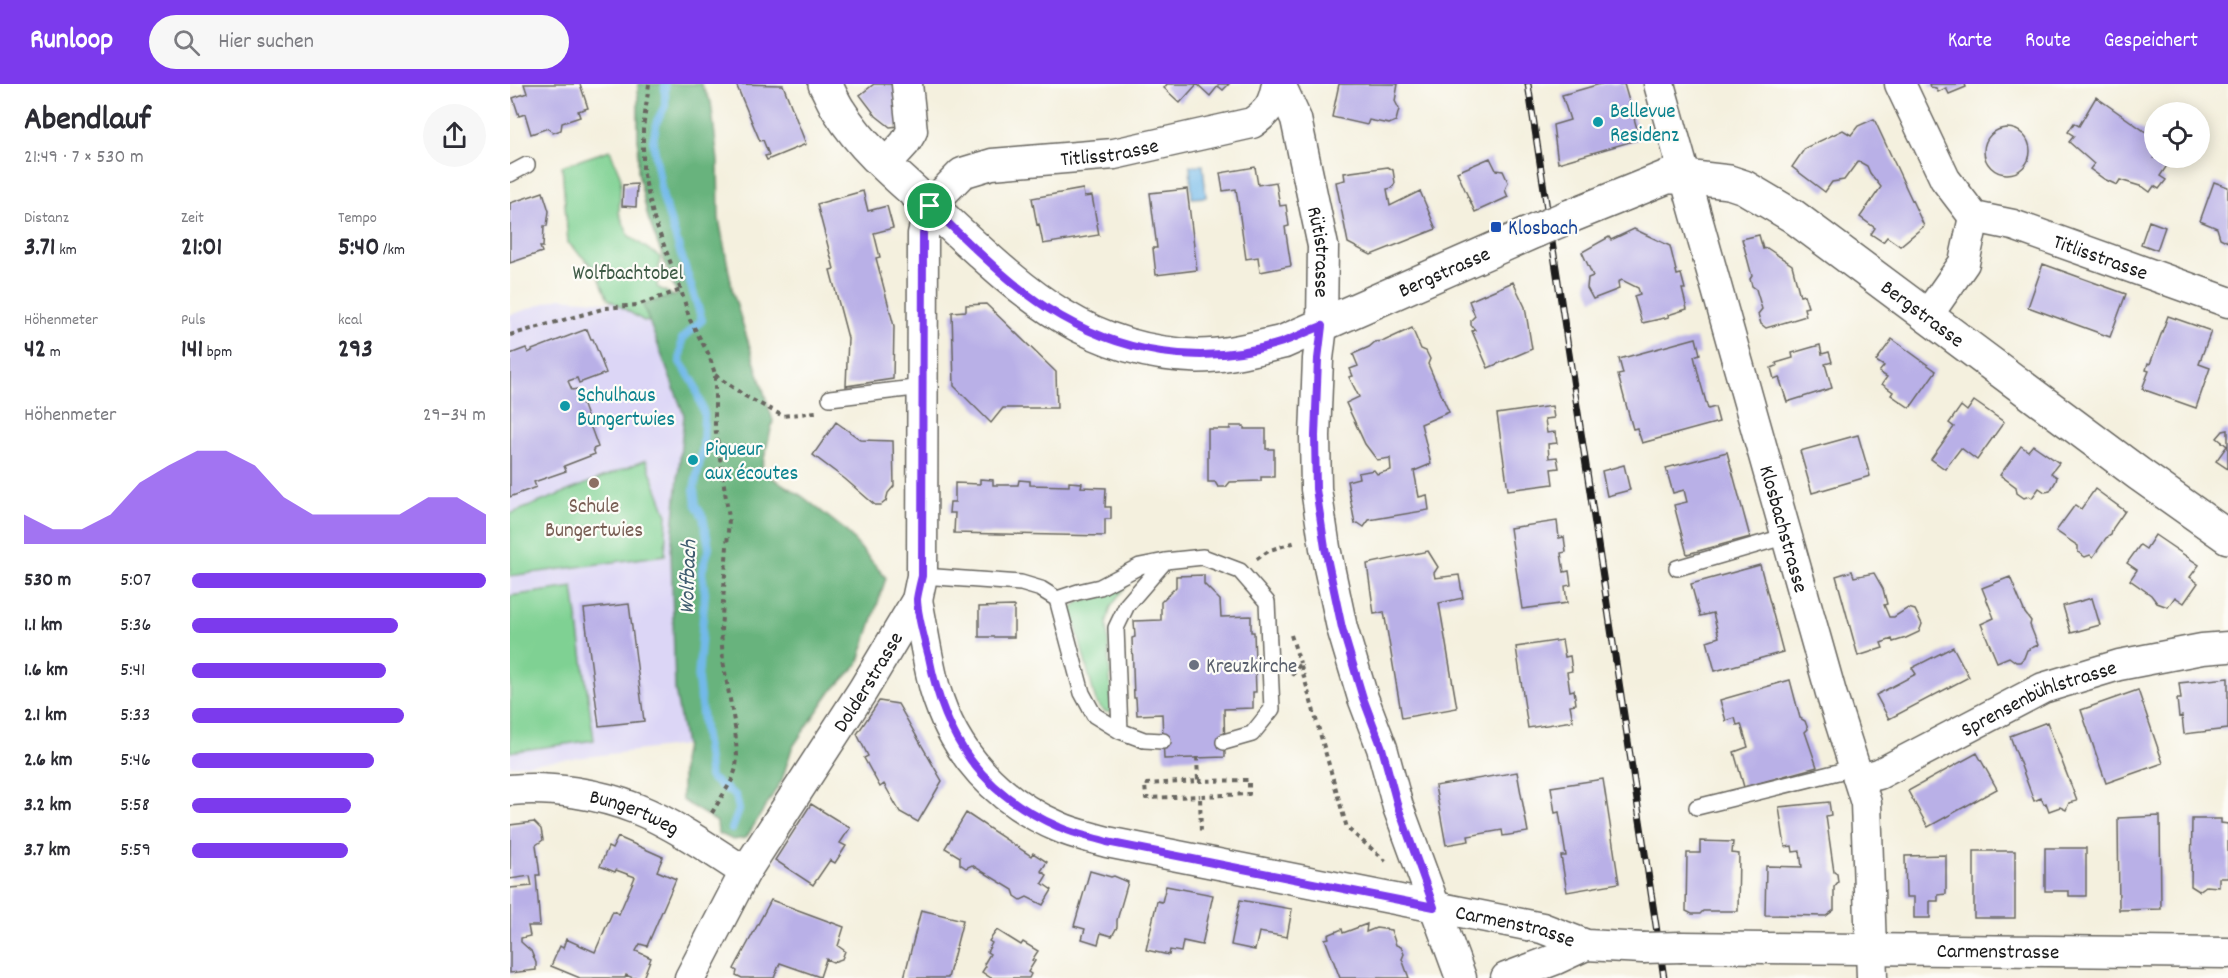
<!DOCTYPE html>
<html lang="de">
<meta charset="utf-8">
<style>
:root{--surface:#fff;--page:#f7f7f7;--text:#2b2b33;--muted:#7c7c81;--accent:#7c3aed}
body{margin:0;font-family:Dekko,sans-serif;background:var(--page);color:var(--text);height:100vh;display:flex;flex-direction:column;font-size:22px;white-space:nowrap}
*{box-sizing:border-box;margin:0}
p{font-size:20px;color:var(--muted)}
.icon{flex:none;width:33px;height:33px;fill:none;stroke:currentColor;stroke-width:2;stroke-linecap:round;stroke-linejoin:round}
.map{position:relative;flex:1;overflow:hidden}
.sheet{display:flex;flex-direction:column;background:var(--surface);width:510px}
.sheet>*{flex:none}
.buttons{position:absolute;left:1634px;top:18px;display:grid;gap:12px}
.buttons a{display:grid;place-items:center;width:66px;height:66px;border-radius:50%;background:var(--surface);box-shadow:0 3px 15px #0003;font-size:30px}
.pin{position:absolute;display:grid;place-items:center;width:51px;height:51px;color:#fff;margin:-26px;border:3px solid #fff;border-radius:50%;box-shadow:0 2px 6px #0007}
.round{display:grid;place-items:center;flex:none;width:63px;height:63px;border-radius:32px;background:var(--page)}
.head{display:flex;align-items:center;justify-content:space-between;height:102px;padding:0 24px}
h1{font-size:33px;font-weight:800;line-height:45px}
.metrics{display:grid;grid-template-columns:repeat(3,1fr);gap:9px;height:102px;padding:6px 24px}
.metrics div{display:grid;align-content:center}
.metrics b{font-size:26px;font-weight:800}
.metrics small{font-size:16px;font-weight:400}
.metrics p{font-size:16px}
.chart{height:168px;padding:12px 24px}
.chart p{display:flex;justify-content:space-between}
.chart svg{width:100%;height:108px;margin-top:6px;fill:var(--accent);opacity:.7}
ul{padding:0 24px;list-style:none;font-size:20px}
li{display:grid;grid-template-columns:96px 72px 1fr;align-items:center;height:45px}
li i{height:15px;border-radius:8px;background:var(--accent)}
header{display:flex;align-items:center;gap:36px;box-sizing:border-box;height:84px;padding:0 30px;background:var(--accent);color:#fff}
header strong{font-size:28px}
nav{display:flex;gap:33px;margin-inline-start:auto;font-size:21px}
.search{width:420px;height:54px;background:var(--page);display:flex;align-items:center;gap:15px;box-sizing:border-box;padding:0 21px;border-radius:33px;color:var(--muted);font-size:22px}
main{display:flex;flex:1;min-height:0}
.map>svg:first-child{display:block}
.built{fill:#dcd6f6}
.green{fill:#7fd193;stroke:#4e7658;stroke-width:1.5}
.forest{fill:#67b37d;stroke:#42684c;stroke-width:1.5}
.water{fill:#72b9e9;stroke:#476a82;stroke-width:1.5}
.lines{fill:none;stroke-linecap:round;stroke-linejoin:round}
.stream{stroke:#72b9e9;stroke-width:8}
.building{fill:#b9b0e7}
.service-casing{stroke:#686660;stroke-width:18}
.minor-casing{stroke:#686660;stroke-width:33}
.secondary-casing{stroke:#686660;stroke-width:36}
.path{stroke:#686660;stroke-width:4;stroke-dasharray:4.5 4.5;stroke-linecap:butt}
.service{stroke:#fff;stroke-width:15}
.minor{stroke:#fff;stroke-width:30}
.secondary{stroke:#fff;stroke-width:33}
.rail-casing{stroke:#1c1c1c;stroke-width:7}
.rail{stroke:#fdfcf7;stroke-width:4.5;stroke-dasharray:14;stroke-linecap:butt}
.minor-bridge-casing{stroke:#686660;stroke-width:33;stroke-linecap:butt}
.secondary-bridge-casing{stroke:#686660;stroke-width:36;stroke-linecap:butt}
.minor-bridge{stroke:#fff;stroke-width:30}
.secondary-bridge{stroke:#fff;stroke-width:33}
.route-casing{stroke:#fff;stroke-width:12}
.route{stroke:#7c3aed;stroke-width:8}
.culture-dot{fill:#0f9aa8;stroke:#fdfcf7;stroke-width:2}
.transit-dot{fill:#1a4fb4;stroke:#fdfcf7;stroke-width:2}
.education-dot{fill:#8d6e63;stroke:#fdfcf7;stroke-width:2}
.worship-dot{fill:#6b7280;stroke:#fdfcf7;stroke-width:2}
.labels{text-anchor:middle;stroke-width:4.5;stroke-linejoin:round;paint-order:stroke}
.culture-label{font-size:21px;fill:#0d838f;stroke:#fdfcf7;text-anchor:start}
.street-label{font-size:21px;fill:#1c1c1c;stroke:#fdfcf7}
.transit-label{font-size:21px;fill:#164399;stroke:#fdfcf7;text-anchor:start}
.park-label{font-size:21px;fill:#3f5b46;stroke:#fdfcf7}
.education-label{font-size:21px;fill:#785e54;stroke:#fdfcf7}
.worship-label{font-size:21px;fill:#5b616d;stroke:#fdfcf7;text-anchor:start}
.water-label{font-size:22px;font-style:italic;fill:#3e5b6e;stroke:#fdfcf7}
</style>
<header>
<strong>Runloop</strong>
<div class="search"><svg class="icon" aria-label="search" viewBox="0 0 24 24"><circle cx="10" cy="10" r="6"/><path d="M15 15l6 6"/></svg>Hier suchen</div>
<nav><a>Karte</a><a>Route</a><a>Gespeichert</a></nav>
</header>
<main>
<section class="sheet">
<div class="head"><div><h1>Abendlauf</h1><p>21:49 · 7 × 530 m</p></div><a class="round"><svg class="icon" aria-label="share" viewBox="0 0 24 24"><path d="M12 15V3M7 8l5-5 5 5M5 13v7h14v-7"/></svg></a></div>
<div class="metrics">
<div><p>Distanz</p><b>3.71<small> km</small></b></div>
<div><p>Zeit</p><b>21:01</b></div>
<div><p>Tempo</p><b>5:40<small> /km</small></b></div>
</div>
<div class="metrics">
<div><p>Höhenmeter</p><b>42<small> m</small></b></div>
<div><p>Puls</p><b>141<small> bpm</small></b></div>
<div><p>kcal</p><b>293</b></div>
</div>
<div class="chart"><p><span>Höhenmeter</span>29–34 m</p>
<svg viewBox="0 0 160 44" preserveAspectRatio="none"><path d="M0 44V32L10 38L20 38L30 32L40 19L50 12L60 6L70 6L80 12L90 25L100 32L110 32L120 32L130 32L140 25L150 25L160 32V44z"/></svg>
</div>
<ul>
<li><b>530 m</b>5:07<i style="width:100%"></i></li>
<li><b>1.1 km</b>5:36<i style="width:70%"></i></li>
<li><b>1.6 km</b>5:41<i style="width:66%"></i></li>
<li><b>2.1 km</b>5:33<i style="width:72%"></i></li>
<li><b>2.6 km</b>5:46<i style="width:62%"></i></li>
<li><b>3.2 km</b>5:58<i style="width:54%"></i></li>
<li><b>3.7 km</b>5:59<i style="width:53%"></i></li>
</ul>
</section>
<div class="map">
<svg width="1718" height="894" viewBox="0 0 1718 894">
<rect width="100%" height="100%" fill="#fdfcf7"/>
<filter id="ink" filterUnits="userSpaceOnUse"><feTurbulence type="fractalNoise" baseFrequency=".0167" numOctaves="2"/><feDisplacementMap in="SourceGraphic" scale="12" xChannelSelector="R" yChannelSelector="G"/><feConvolveMatrix kernelMatrix="1 2 1 2 8 2 1 2 1" color-interpolation-filters="sRGB"/></filter>
<filter id="wash" filterUnits="userSpaceOnUse"><feTurbulence type="fractalNoise" baseFrequency=".008" numOctaves="4" result="noise"/><feDisplacementMap in="SourceGraphic" scale="24" xChannelSelector="R" yChannelSelector="G"/><feGaussianBlur stdDeviation="1.35" result="paint"/><feColorMatrix in="noise" values="0 0 0 0 0 0 0 0 0 0 0 0 0 0 0 0 0 1.4 0 .05"/><feComposite in="paint" operator="in"/></filter>
<g filter="url(#wash)">
<rect width="100%" height="100%" fill="#f4f0de"/>
<path class="built" d="M50,214L133,221L174,331L161,467L165,606L175,661L0,682V231Z"/>
<path class="green" d="M100,66L111,94L109,129L119,152L150,173L147,203L172,216L169,243L134,237L98,215L86,186L58,159L52,82Z
M136,376L157,431L155,471L0,492V430Z
M618,499L601,523L597,537L602,625L601,628C593,629 591,624 586,618L561,525L569,518L584,515Z
M63,503L84,656L0,668V512Z"/>
<path class="forest" d="M128,0H191L201,18L208,77L209,135L223,209L263,337L251,387L292,412L335,446L376,494L348,580L319,610L282,664L272,696L236,754L223,756L208,749L207,738L172,716V677L175,661L165,606L161,467L174,331L133,221L167,211L138,134L128,89Z"/>
<path class="water" d="M693,81L696,113L682,114L680,82Z"/>
<g class="lines">
<path class="stream" d="M155,0V22L147,37L143,57L153,114L192,236L172,255L170,278L184,299L194,330L193,363L184,405L186,421L193,433L199,463L192,488L195,509L188,596L200,694L226,712L229,726L222,745"/>
</g>
<g id="blocks">
<path class="building" d="M14,0H70L78,24L68,27L70,33L52,39L51,46L43,49L38,44L21,50L15,30L9,32L3,14L17,9Z
M226,0L273,1L296,60L257,76L255,72L259,71L253,56L250,57Z
M364,0H392L389,42L380,43L366,32L350,11Z
M657,0H719L713,6L708,2L700,12L687,0L670,19L654,4Z
M829,0H888L885,17L889,25L886,37L879,40L859,36L857,41L822,33Z
M1090,0H1114L1130,55L1048,79L1043,41L1060,36L1052,11Z
M1419,0H1455L1456,3L1439,10L1436,4L1428,8L1426,4L1420,3Z
M1586,13L1644,54V74H1662L1650,92L1656,96L1649,105L1644,102L1640,108L1633,103L1610,96L1607,101L1594,95L1580,85L1584,80L1559,58L1564,52L1558,48L1564,39L1569,42Z
M1364,35L1414,142L1390,162L1377,153L1373,158L1361,150L1365,144L1350,133L1371,103L1360,89L1357,82L1348,77L1334,96L1322,98L1315,108L1282,83L1295,64L1333,46L1341,51L1348,42Z
M1474 67a23 23 0 1 1 46 0a23 23 0 1 1-46 0Z
M980,74L986,86L993,87L998,98L995,106L998,113L965,128L947,88Z
M745,83L748,101L766,98L770,122L776,121L779,142L775,143L781,182L750,188L748,173L736,175L726,105L713,107L710,89Z
M878,83L883,86L885,99L882,104L877,105L880,122L910,107L926,145L861,171L838,159L826,98L835,96L834,89Z
M1704,98L1718,103V158L1710,154L1707,144L1690,137Z
M127,100L126,123L112,122L113,101Z
M573,105L574,113L582,112L589,151L533,160L529,140L527,141L522,114Z
M677,105L687,186L646,191L643,164H647L640,109Z
M353,107L358,127L377,122L383,144L364,149L370,173L366,174L384,242L383,295L336,302L338,254L320,186L324,185L307,120Z
M33,108L39,127L37,142H34L33,163H30L32,168L0,179V119Z
M1639,137L1655,143L1647,166L1631,160Z
M1124,145L1160,162L1167,191L1171,190L1175,205H1172L1177,225L1158,231L1159,233L1132,239L1124,212L1130,210L1128,204L1112,196L1108,198L1109,205L1083,215L1077,204L1078,194L1083,192L1072,168L1099,153L1101,156Z
M1249,151L1253,165L1257,164L1282,181L1290,212L1294,211L1298,223L1294,224L1296,232L1256,244L1251,240L1248,230L1252,225L1246,205L1242,202L1240,195L1242,192L1232,155Z
M1533,180L1616,210L1600,253L1518,223Z
M1003,198L1015,223L1022,265L978,284L962,247L965,246L961,241V236L965,232L959,217Z
M476,220L546,288L547,324H493L481,339L444,302L442,228L456,227V221Z
M1658,232L1701,247L1689,280L1700,284L1686,324L1632,305L1639,287L1636,286L1638,279L1640,280Z
M902,244L911,265L916,267L920,275L918,280L939,328L911,340L921,380L904,387L909,413L917,411L919,426L859,436L854,443L848,439L845,440L837,397L849,394L848,389L864,386L867,390L881,386L880,374L867,376L855,360L836,319L849,313L839,293L843,292L840,285L848,282L843,270L859,263L865,258L874,257Z
M77,245L81,255H83L96,289L69,299L67,294L58,297L62,306L67,305L88,363L83,365L85,370L54,382L56,387L24,398L26,403L0,413V270L16,264L18,269L22,267V266Z
M1186,254L1190,270L1184,272L1190,297L1198,325L1205,323L1209,338L1132,359L1127,344L1123,345L1115,317L1108,291L1113,290L1109,275Z
M1382,255L1426,287L1400,324L1381,311L1383,308L1372,300L1377,293L1369,288L1374,282L1366,277Z
M1310,261L1312,270L1319,268L1322,278L1315,280L1322,304L1277,318L1269,293L1264,295L1261,284L1267,282L1266,279L1283,274L1282,269Z
M1464,317L1494,338L1467,376L1451,364L1435,385L1421,375L1444,343L1439,339L1451,322L1457,327Z
M1042,322L1044,334L1035,335L1037,349L1045,348L1047,359L1038,360L1039,374L1047,373L1049,384L1041,385L1043,400L998,406L987,330Z
M326,338L351,356L383,357L384,402L378,409L376,417L371,421H365L335,395L303,371Z
M720,342H734V345H756V365H764V393H751V397L720,398L716,403H708L705,398H698V345H720Z
M1718,346V385L1706,377L1717,362L1707,354L1713,347Z
M1348,351L1360,392L1302,409L1290,367Z
M1523,361L1549,379L1541,389L1547,393L1546,397L1540,407L1535,408L1529,404L1522,414L1519,412L1514,414L1507,409L1506,403L1490,391L1511,362L1518,367Z
M1217,368L1240,453L1177,470L1164,421L1177,418L1174,406L1163,409L1156,384Z
M1114,381L1120,406L1097,412L1092,387Z
M470,395L483,396V401H508L509,396L520,397V401L559,402V398L572,399L571,403L596,404L595,423H601V435H595V452L444,449L445,429H439L440,418H445V399L470,400Z
M1585,405L1615,427L1603,444L1601,451L1596,454L1583,473L1580,471L1575,473L1568,468V462L1546,447L1565,421L1571,425Z
M1047,437L1049,454L1054,453L1056,468L1051,469L1054,488L1059,487L1061,501L1055,502L1057,519L1012,525L1000,444Z
M1645,451L1689,481L1680,493L1688,499L1674,519L1665,513L1658,523L1647,519L1641,511L1620,496L1627,486L1617,479L1630,461L1636,465Z
M918,467L928,483L924,489L925,494L949,491L953,514L929,519L947,624L892,634L874,528L864,530L857,480Z
M1250,481L1273,568L1205,587L1197,557L1209,553L1203,529L1190,532L1181,500Z
M1342,487L1344,493L1364,489L1373,505L1377,520L1374,521L1379,533H1384L1398,524L1405,526L1412,540L1409,548L1396,554L1383,558L1382,555L1371,559L1373,564L1348,572L1326,492Z
M694,491V500L710,516L711,533L741,532V548H744L746,608H743V624L714,625L715,673L654,675L652,630L627,631L626,614H624L622,554L625,553L624,537L651,536V518L666,503V492Z
M1500,493L1515,529L1521,537L1520,541L1528,561L1517,566L1514,574L1510,578H1506L1499,573L1487,578L1471,540L1484,534L1472,504Z
M1582,514L1590,541L1561,549L1553,522Z
M119,520L134,637L89,642L74,525Z
M504,522V553H469V523Z
M1052,556L1055,573L1060,572L1062,587L1057,588L1060,607L1064,606L1066,620L1060,621L1063,637L1018,644L1006,563Z
M1443,563L1459,593L1379,635L1366,611L1406,590L1402,584Z
M1718,594V645L1674,650L1672,632L1669,633L1667,615H1671L1669,599Z
M1280,596L1290,634L1295,637L1298,645L1295,648L1307,683L1234,703L1224,668L1238,663L1231,640L1227,641L1225,634L1216,637L1210,616Z
M1628,606L1653,679L1596,699L1571,626Z
M369,617L388,620L432,697L408,738L390,728L374,700L370,703L354,674L358,672L347,650Z
M1537,638L1567,717L1559,719L1556,726L1550,723L1539,727L1536,719L1534,720L1531,714L1524,717L1500,652Z
M1467,669L1487,705L1418,743L1398,707Z
M1007,688L1018,748L993,752L992,746L958,752L959,757L936,761L925,702Z
M1093,695L1109,799L1057,808L1051,772H1056L1049,728L1045,729L1041,703Z
M1319,718L1321,731L1316,732L1324,788L1327,790L1328,798L1324,803V826L1316,832L1255,831L1256,782L1292,783L1290,767L1283,768L1282,762L1275,763L1269,723Z
M301,720L340,744L330,759L336,762L325,779L320,776L303,801L265,776Z
M456,729L521,772L523,769L537,778L531,787L537,791L532,799L542,806L533,821L517,813L511,816L505,812L503,806L462,781L456,784L450,780V773L435,764Z
M1650,732L1651,825L1609,826L1608,734Z
M1682,735H1711V739L1718,740V794H1709V803L1696,802L1689,807L1681,802Z
M24,738L31,745L33,756L26,761L30,791H26L30,842H18L20,852L11,854V858L21,867L26,879V886L0,889V804L22,802L20,792L0,795V741Z
M108,753L153,773L147,787L166,795L137,862L130,860L126,867L141,874L133,894H123L116,891L115,894H70L41,882L50,862L53,864L56,855L85,868L103,827L109,830L125,793L106,786L105,788L90,782L98,763L102,765Z
M1190,757L1223,758L1222,769L1229,770L1228,827H1193L1190,830H1182L1176,827L1177,769H1190Z
M1535,764H1576V812H1559V807H1535Z
M1464,767H1505V834H1464Z
M1436,771V810L1428,811V817H1420V834H1404V813H1396L1395,772Z
M580,787L601,793L604,792L618,798L607,836V843L602,852L591,849L588,860L572,855L575,845L564,842Z
M656,802L703,811L692,861L673,857L671,868L660,866L659,871L636,866L647,817L652,818Z
M261,816L334,843L328,862L335,867L332,875L323,878L316,875L310,893L270,879L264,894H232L226,891L227,887L224,885Z
M730,816L782,825L777,853L749,848L745,866L721,861Z
M411,826L453,836L438,894H394Z
M857,840L856,848L866,844L881,846L886,861L891,863L894,870L892,875L899,894H830L815,855L819,854L818,851L832,845L833,849Z
M487,846L511,861L513,858L528,867L522,876L525,877L518,888L521,890L519,894H481L472,888L476,882L474,880L480,870L477,868L482,859L479,857Z"/>
</g>
</g>
<g filter="url(#ink)">
<use href="#blocks" fill-opacity="0" stroke="#686660" stroke-width="1.5"/>
<g class="lines">
<g class="service-casing">
<path id="service" d="M0,90L17,81
M320,314L413,303
M1167,484L1277,452
M412,492L511,499L531,505L547,515L572,609L584,631L610,647L634,656L653,657
M547,515L568,508L590,503L630,482L655,477L693,473L730,487L757,518L762,625L742,650L714,658
M610,647L606,544L617,521L655,477
M1187,723L1328,688L1345,679"/>
</g>
<g class="minor-casing">
<g id="minor">
<path id="s1" d="M770,0L786,35L813,162L812,242L808,275L805,352L806,405L815,464L832,544L853,614L872,664L888,723L951,894"/>
<path id="s2" d="M1149,0L1321,609L1356,719L1362,894"/>
<path id="s3" d="M1390,0L1435,95L1464,133L1503,141L1718,218"/>
<path d="M375,81L395,59L402,47L397,0"/>
<path d="M1417,232L1454,179L1464,133"/>
<path id="s4" d="M407,516C413,545 417,576 425,605C444,670 488,717 549,743C564,750 581,753 597,758L1032,844L1076,861L1133,864"/>
<path id="s5" d="M1349,695L1369,690L1533,604L1609,581L1692,565L1718,563"/>
<path id="s6" d="M0,706C40,702 90,710 127,725C162,739 203,767 235,788"/>
<path id="s7" d="M1172,863L1718,869"/>
<path id="s8" d="M180,894L235,788L353,606L407,516L412,492L413,150L420,122L452,89L482,80L604,70L742,39C759,27 763,21 767,0"/>
<path d="M996,894L1046,875L1076,861"/>
</g>
</g>
<g class="secondary-casing">
<g id="secondary">
<path id="s9" d="M315,0C320,9 324,20 330,28C355,68 394,98 428,129C508,203 572,269 688,272C717,272 746,264 773,258L1025,147"/>
<path id="s10" d="M1058,133L1157,93H1175L1219,98L1234,103L1283,132L1629,390L1718,453"/>
</g>
</g>
<path class="path" d="M139,0L133,45V87L144,135L171,206L180,236L199,271L205,290V342L219,434L211,546L213,577L225,643L227,672L226,684L222,696L200,732
M0,251L96,224L127,221L171,206
M205,291L235,312L273,332L306,328
M747,475L760,466L786,458
M781,551L790,579
M782,592L790,579L837,744L876,777
M687,673L688,697L635,700L636,714L690,712
M688,697L739,696V710L690,712L691,749"/>
<use href="#service" class="service"/>
<use href="#minor" class="minor"/>
<use href="#secondary" class="secondary"/>
<g class="rail-casing">
<path id="rail" d="M1018,0L1154,894"/>
</g>
<use href="#rail" class="rail"/>
<g class="minor-bridge-casing">
<path id="minor-bridge" d="M1133,864L1172,863"/>
</g>
<g class="secondary-bridge-casing">
<path id="secondary-bridge" d="M1025,147L1058,133"/>
</g>
<use href="#minor-bridge" class="minor-bridge"/>
<use href="#secondary-bridge" class="secondary-bridge"/>
</g>
</g>
<g class="lines" filter="url(#ink)">
<g class="route-casing">
<path id="route" d="M420,122C457,156 494,196 537,224C609,270 691,284 773,258C786,253 799,247 812,242L808,275L805,352L806,405L815,464L832,544L853,614L872,664L888,723L924,823L597,758C581,753 564,750 549,743C471,709 435,655 419,573C415,557 407,531 407,515C408,508 410,500 412,492L413,150Z"/>
</g>
<use href="#route" class="route"/>
</g>
<g class="culture-dot">
<circle cx="1088" cy="38" r="6"/>
<circle cx="55" cy="322" r="6"/>
<circle cx="183" cy="376" r="6"/>
</g>
<rect class="transit-dot" x="980" y="137" width="12" height="12" rx="3"/>
<circle class="education-dot" cx="84" cy="399" r="6"/>
<circle class="worship-dot" cx="684" cy="581" r="6"/>
<g class="labels">
<g class="culture-label">
<text x="1100" y="33">Bellevue<tspan x="1100" dy="24">Residenz</tspan></text>
<text x="67" y="317">Schulhaus<tspan x="67" dy="24">Bungertwies</tspan></text>
<text x="195" y="371">Piqueur<tspan x="195" dy="24">aux écoutes</tspan></text>
</g>
<g class="street-label">
<text dy="7" stroke="none"><textPath href="#s8" startOffset="1032">Titlisstrasse</textPath></text>
<text dy="7" stroke="none"><textPath href="#s1" startOffset="174">Rütistrasse</textPath></text>
<text dy="7" stroke="none"><textPath href="#s3" startOffset="286">Titlisstrasse</textPath></text>
<text dy="7" stroke="none"><textPath href="#s9" startOffset="740">Bergstrasse</textPath></text>
<text dy="7" stroke="none"><textPath href="#s10" startOffset="404">Bergstrasse</textPath></text>
<text dy="7" stroke="none"><textPath href="#s2" startOffset="462">Klosbachstrasse</textPath></text>
<text dy="7" stroke="none"><textPath href="#s8" startOffset="346">Dolderstrasse</textPath></text>
<text dy="7" stroke="none"><textPath href="#s5" startOffset="198">Sprensenbühlstrasse</textPath></text>
<text dy="7" stroke="none"><textPath href="#s6" startOffset="128">Bungertweg</textPath></text>
<text dy="7" stroke="none"><textPath href="#s4" startOffset="750">Carmenstrasse</textPath></text>
<text dy="7" stroke="none"><textPath href="#s7" startOffset="316">Carmenstrasse</textPath></text>
</g>
<g class="transit-label">
<text x="998" y="150">Klosbach</text>
</g>
<g class="park-label">
<text x="118" y="195">Wolfbachtobel</text>
</g>
<g class="education-label">
<text x="84" y="428">Schule<tspan x="84" dy="24">Bungertwies</tspan></text>
</g>
<g class="worship-label">
<text x="696" y="588">Kreuzkirche</text>
</g>
<g class="water-label">
<text transform="translate(176 493) rotate(-88)" y="8">Wolfbach</text>
</g>
</g>
</svg>
<div class="buttons">
<a><svg class="icon" aria-label="locate" viewBox="0 0 24 24"><circle cx="12" cy="12" r="6"/><path d="M12 2v4M12 18v4M2 12h4M18 12h4"/></svg></a>
</div>
<div class="pin" style="left:420px;top:122px;background:#1e9e55"><svg class="icon" aria-label="arrive" viewBox="0 0 24 24"><path d="M6 21V4h12l-3 4 3 4H6"/></svg></div>
</div>
</main>
